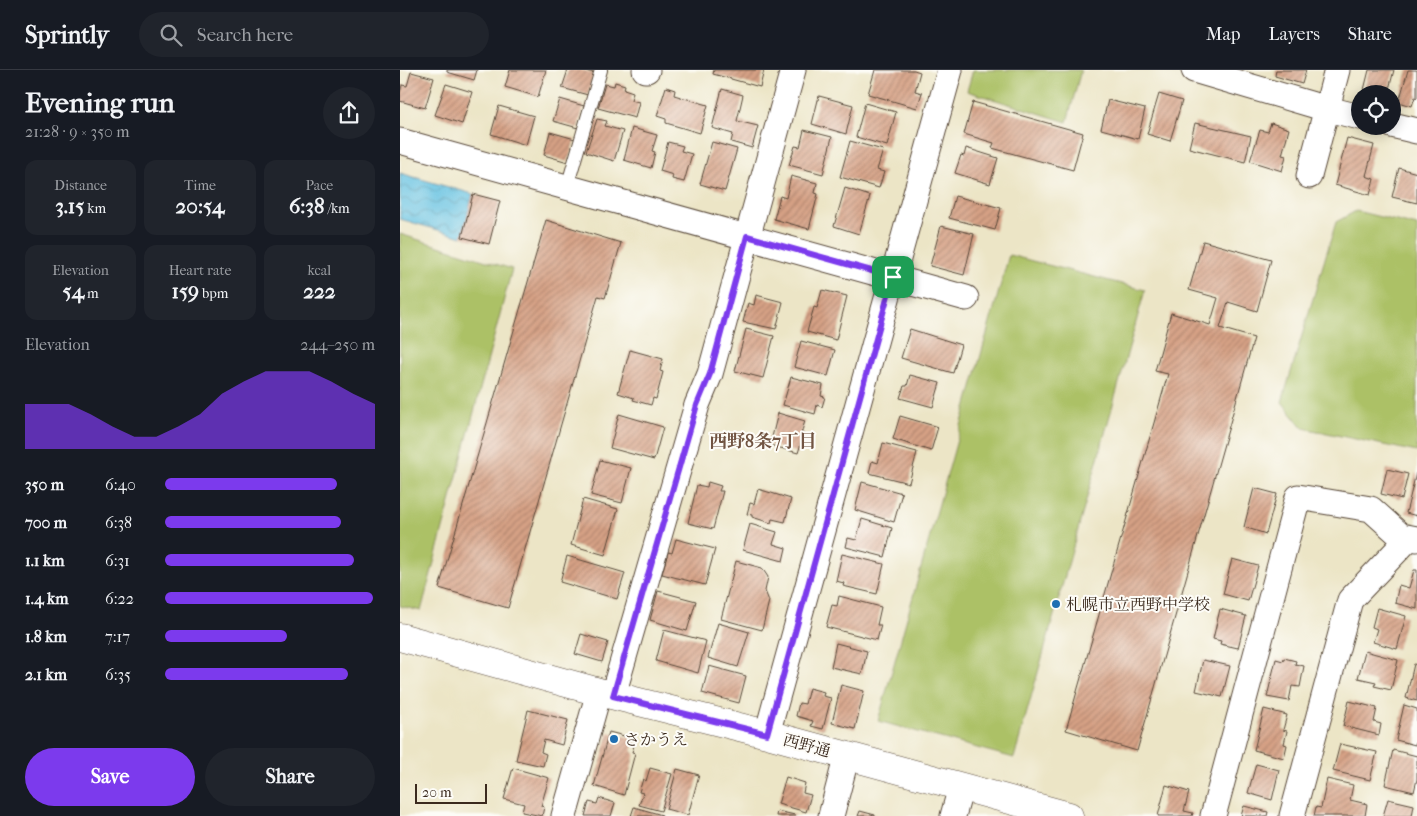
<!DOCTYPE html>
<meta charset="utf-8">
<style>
:root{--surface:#171b24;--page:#20242c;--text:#f1f3f6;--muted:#9ea1a6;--line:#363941;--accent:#7c3aed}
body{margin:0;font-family:"IM FELL French Canon","Noto Serif JP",serif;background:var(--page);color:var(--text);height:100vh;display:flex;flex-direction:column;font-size:19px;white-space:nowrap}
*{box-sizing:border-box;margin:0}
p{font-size:16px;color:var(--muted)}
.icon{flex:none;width:28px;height:28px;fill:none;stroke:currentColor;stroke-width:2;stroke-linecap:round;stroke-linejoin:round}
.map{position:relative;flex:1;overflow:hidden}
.panel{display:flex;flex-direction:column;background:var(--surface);width:400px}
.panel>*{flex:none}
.buttons{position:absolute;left:951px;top:15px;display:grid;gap:10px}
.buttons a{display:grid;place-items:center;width:50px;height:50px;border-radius:50%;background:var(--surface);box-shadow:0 2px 12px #0003;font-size:25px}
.scale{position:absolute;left:15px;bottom:12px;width:72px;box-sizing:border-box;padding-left:5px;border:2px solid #3b2a1e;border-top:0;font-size:14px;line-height:18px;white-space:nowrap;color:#3b2a1e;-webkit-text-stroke:4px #fdfcf7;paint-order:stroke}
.pin{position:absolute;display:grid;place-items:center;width:42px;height:42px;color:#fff;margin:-21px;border-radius:10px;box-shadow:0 2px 8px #0006}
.round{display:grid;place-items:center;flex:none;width:52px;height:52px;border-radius:26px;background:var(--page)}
.summary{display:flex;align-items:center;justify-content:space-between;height:85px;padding:0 25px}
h1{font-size:28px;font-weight:800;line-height:38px}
.figures{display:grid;grid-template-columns:repeat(3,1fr);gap:8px;height:85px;padding:5px 25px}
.figures div{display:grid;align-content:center;border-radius:12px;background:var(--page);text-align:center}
.figures b{font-size:21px;font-weight:800}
.figures small{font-size:14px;font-weight:400}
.figures p{font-size:14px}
.chart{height:140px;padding:10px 25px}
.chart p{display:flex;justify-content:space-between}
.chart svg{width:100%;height:90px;margin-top:5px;fill:var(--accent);opacity:.7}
.cta{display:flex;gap:10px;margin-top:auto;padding:10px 25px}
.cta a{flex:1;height:58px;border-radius:30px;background:var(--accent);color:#fff;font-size:20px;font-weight:800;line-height:58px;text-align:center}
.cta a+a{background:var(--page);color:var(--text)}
ul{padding:0 25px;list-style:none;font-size:16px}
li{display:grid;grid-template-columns:80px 60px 1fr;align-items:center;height:38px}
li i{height:12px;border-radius:6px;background:var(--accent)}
header{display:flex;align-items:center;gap:30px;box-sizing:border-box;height:70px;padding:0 25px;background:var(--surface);border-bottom:1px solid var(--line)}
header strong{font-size:24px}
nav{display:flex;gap:28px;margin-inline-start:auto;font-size:18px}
.search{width:350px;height:45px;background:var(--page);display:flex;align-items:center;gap:12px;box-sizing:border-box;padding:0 18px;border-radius:28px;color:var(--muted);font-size:19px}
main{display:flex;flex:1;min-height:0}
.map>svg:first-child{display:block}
.green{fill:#acc166;stroke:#747642}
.water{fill:url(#water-waves);stroke:#4f7680}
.building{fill:url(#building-hatch)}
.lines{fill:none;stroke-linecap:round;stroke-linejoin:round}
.service-casing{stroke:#564637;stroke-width:14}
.minor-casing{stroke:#564637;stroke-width:27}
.tertiary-casing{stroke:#564637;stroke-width:29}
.service{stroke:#fff;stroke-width:12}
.minor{stroke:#fff;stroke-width:25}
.tertiary{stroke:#fff;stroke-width:28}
.route-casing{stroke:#fff;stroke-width:10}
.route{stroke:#7c3aed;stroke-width:6}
.poi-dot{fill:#1f6fb2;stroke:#fdfcf7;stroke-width:2}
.labels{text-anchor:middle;stroke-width:4;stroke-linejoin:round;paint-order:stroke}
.poi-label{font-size:16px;fill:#3b2a1e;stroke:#fdfcf7;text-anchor:start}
.street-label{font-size:16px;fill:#3b2a1e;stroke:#fdfcf7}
.neighbourhood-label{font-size:18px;font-weight:bold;fill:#715442;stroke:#fdfcf7}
</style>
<header>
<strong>Sprintly</strong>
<div class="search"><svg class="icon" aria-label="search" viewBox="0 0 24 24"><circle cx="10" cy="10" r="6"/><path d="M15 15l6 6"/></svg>Search here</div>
<nav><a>Map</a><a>Layers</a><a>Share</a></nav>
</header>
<main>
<section class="panel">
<div class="summary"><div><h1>Evening run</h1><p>21:28 · 9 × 350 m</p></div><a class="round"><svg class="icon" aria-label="share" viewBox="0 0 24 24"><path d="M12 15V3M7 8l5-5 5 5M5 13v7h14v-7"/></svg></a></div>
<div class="figures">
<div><p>Distance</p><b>3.15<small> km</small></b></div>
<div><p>Time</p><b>20:54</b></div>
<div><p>Pace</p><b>6:38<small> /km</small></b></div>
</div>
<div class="figures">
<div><p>Elevation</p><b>54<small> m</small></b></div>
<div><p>Heart rate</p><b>159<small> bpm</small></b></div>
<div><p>kcal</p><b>222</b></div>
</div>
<div class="chart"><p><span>Elevation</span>244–250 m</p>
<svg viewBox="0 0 160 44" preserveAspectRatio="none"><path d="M0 44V22L10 22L20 22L30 27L40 33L50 38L60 38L70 33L80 27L90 17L100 11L110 6L120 6L130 6L140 11L150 17L160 22V44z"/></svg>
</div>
<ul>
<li><b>350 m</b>6:40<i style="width:82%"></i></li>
<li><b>700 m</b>6:38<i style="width:84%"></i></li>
<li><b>1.1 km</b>6:31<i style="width:90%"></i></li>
<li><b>1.4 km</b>6:22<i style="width:99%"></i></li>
<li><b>1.8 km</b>7:17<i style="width:58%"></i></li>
<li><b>2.1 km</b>6:35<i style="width:87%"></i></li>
</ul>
<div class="cta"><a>Save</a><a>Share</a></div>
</section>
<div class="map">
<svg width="1017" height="746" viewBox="0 0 1017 746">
<defs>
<pattern id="water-waves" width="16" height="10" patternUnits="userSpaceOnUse" patternTransform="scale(1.25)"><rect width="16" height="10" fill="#63c1e1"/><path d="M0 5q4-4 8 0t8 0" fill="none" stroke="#539db6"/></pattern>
<pattern id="building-hatch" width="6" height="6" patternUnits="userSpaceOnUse" patternTransform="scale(1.25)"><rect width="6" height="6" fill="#d6a185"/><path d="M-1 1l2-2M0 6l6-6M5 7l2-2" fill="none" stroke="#af836c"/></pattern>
</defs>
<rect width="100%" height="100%" fill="#fdfcf7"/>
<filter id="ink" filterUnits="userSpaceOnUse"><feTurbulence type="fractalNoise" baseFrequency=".02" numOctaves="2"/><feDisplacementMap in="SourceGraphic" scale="10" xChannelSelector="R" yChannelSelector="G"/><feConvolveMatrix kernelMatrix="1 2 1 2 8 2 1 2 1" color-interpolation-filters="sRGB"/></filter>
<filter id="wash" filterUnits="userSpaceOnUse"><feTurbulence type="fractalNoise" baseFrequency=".0096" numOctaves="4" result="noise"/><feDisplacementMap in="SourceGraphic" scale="20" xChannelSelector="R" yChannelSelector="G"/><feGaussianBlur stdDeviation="1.12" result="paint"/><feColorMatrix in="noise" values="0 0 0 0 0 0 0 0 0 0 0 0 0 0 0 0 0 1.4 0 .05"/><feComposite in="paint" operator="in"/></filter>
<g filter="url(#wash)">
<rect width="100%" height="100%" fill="#ece5c6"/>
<path class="green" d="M573,0H681L667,52L567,21Z
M956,141L1017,156V382L903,358L882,332L936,152Z
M0,164L112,199L21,541L0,536Z
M609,185L745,220L614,688L478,651Z"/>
<path class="water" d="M0,103L73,124L62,167L0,149Z"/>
<g id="blocks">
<path class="building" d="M47,0H77L74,10L47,2Z
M110,0H146L138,27L105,17Z
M168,0H181L194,3L188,25L162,18Z
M314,0H364L360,17L313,4Z
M475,0H514L520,2L515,21L522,23L517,38L468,24Z
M876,0H906L902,14L875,6Z
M969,0H994L988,23L980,21L979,24H963Z
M1008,0H1017V28L1015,27L1012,36L999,32Z
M11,2L34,8L25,38L0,31V23L2,15L7,16Z
M215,12L225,15L224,19L233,22L231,30L239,32L235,48L198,38L205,14L214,16Z
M46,14L72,22L62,54L35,45Z
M266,17L275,20L274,25L308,35L300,63L266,53V49L257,46Z
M322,19L343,25L337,51L358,56L352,78L331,72L333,64L312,58Z
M759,24L782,31L770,71L747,64Z
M419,26L453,35L446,64L412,54Z
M160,29L184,36L178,58L153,51Z
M708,30L745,39L738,69L701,59Z
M573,32L683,63L673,100L592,78L594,73L564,64Z
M465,33L496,42L487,76L456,67Z
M99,36L134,46L126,75L91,64Z
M197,49L207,51L205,56L223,61L214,91L186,82Z
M795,53L851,66L845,92L789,78Z
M871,53L889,59L882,85L886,86L882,101L850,91L860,60L868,62Z
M232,58L257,65L252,81L255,82L251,98L224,90Z
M404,60L432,67L423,104L389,95L395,76L400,77Z
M150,62L175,69L168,92L144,85Z
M947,68L974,75L966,106L974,109L970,125L935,115Z
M450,71L483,80L477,100L484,102L479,118L440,107Z
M268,72L283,76L281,81L292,84L284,112L272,109L273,105L260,101Z
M312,72L337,79L325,121L300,114Z
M566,78L598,88L590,114L555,103L561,85L564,86Z
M999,98L1017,103V133L992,127Z
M391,106L417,113L415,123L418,124L409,159L374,149L380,126L386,128Z
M445,118L470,126L459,164L434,156Z
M73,124L100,131L89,174L62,167Z
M555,126L601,138L595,160L549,148Z
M146,150L221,173L205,228L198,226L108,538L39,518Z
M541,156L574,164L564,205L530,196Z
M803,171L871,190L857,241L828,232L820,258L854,268L737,681L666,660L768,304L755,301L771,243L810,255L818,228L789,220Z
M422,220L447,226L436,270L407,262L414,237L417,238Z
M356,225L383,232L376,259L343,252L348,233L354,235Z
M346,259L374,266L363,308L335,301Z
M510,259L561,275L553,303L501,288Z
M401,271L435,280L428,306L394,297Z
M230,280L263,289L260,301L263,302L256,329L253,328L251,335L233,330L234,328L218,323Z
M510,305L540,313L533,337L500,328L504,316H507Z
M391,307L423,315L421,326L425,327L422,337L417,335L415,344L383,335Z
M378,343L405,351L401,364H404L398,383L370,375Z
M219,344L263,357L254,390L210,378Z
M500,346L538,357L531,381L493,369Z
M483,373L517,382L509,413L469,403L472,391L478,393Z
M200,390L231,398L222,433L191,425Z
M987,399L1008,404L1002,429L981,424Z
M1016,403L1017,404V446L1006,443Z
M308,412L321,416L319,421H323L313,459L288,453L297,415L307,417Z
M462,412L502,423L494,452L455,440Z
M854,418L877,424L866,464L844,457Z
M358,419L391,429L385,452L372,449L371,453L352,447V445L347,444L350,433L354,434Z
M183,429L218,439L205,485L171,475Z
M462,449L492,458L485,487L446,477L448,468L456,470Z
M350,454L377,462L373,474L386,478L383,491L343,480Z
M276,469L315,479L305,515L262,504L268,482L272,483Z
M442,484L484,494L477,524L443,516L444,513L436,511Z
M167,486L225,503L217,529L160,512Z
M832,489L858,496L848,531L823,524Z
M336,491L362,498L368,507L365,521L369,531L362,560L321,549Z
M1014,500H1017V539L995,533L999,515L1009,518Z
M258,521L296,531L287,561L250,550Z
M439,526L481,537L477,555H481L477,570L426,557L432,535L437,536Z
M977,538L1006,546L997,579L973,572L977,559L972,557Z
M820,539L846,546L838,578L820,574L821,571L813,569Z
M318,553L349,562L338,597L308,588Z
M264,560L306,571L298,603L256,591Z
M181,564L208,572L202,592L175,584Z
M436,573L467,581L462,604L431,597Z
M965,581L998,590L991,620L974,616L976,612L958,608Z
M884,588L896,591L895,594L904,596L900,617L892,616L889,631L867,627L876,589L883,591Z
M803,590L830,596L822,627L796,621Z
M1014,594L1017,595V631L1006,628Z
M309,596L346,606L339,633L302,623Z
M441,615L464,621L455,659L432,653Z
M409,618L424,622L423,626L431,628L423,659L411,656L413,651L396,646L399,633L405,634Z
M949,631L977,638L974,652L981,654L979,665L943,656Z
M1004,635L1017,639V667L1015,675L996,670Z
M864,639L887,645L883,660L887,661L884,674L887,675L884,688L854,680Z
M128,640L168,650L162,675L144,670L141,682L146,684L143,696L116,690Z
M209,662L236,669L232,682L235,683L224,725L194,716Z
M940,674L977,682L970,710L933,701Z
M993,680L1017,686V709L1014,722L985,715Z
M856,694L879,700L872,730L848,723Z
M113,698L149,708L141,736L144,737L142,746L122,742L124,734L104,729Z
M250,698L272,704L261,741L239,735L243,723L239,722L243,709L246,711Z
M277,699L299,705L288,745L266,739Z
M386,707L405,713L403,723L411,725L406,742L378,734Z
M927,709L953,715L950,730L967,734L965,746H914L916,737L921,738Z
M766,715L789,722L784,741L793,743L792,746H758Z
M199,728L215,733L211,746H185L189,732L197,734Z
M988,729L1014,735L1012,746H983Z
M844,736L868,742L867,746H841Z
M234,737L262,745V746H231Z
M377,741L395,745V746H376Z
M460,741L475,745V746H458Z"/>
</g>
</g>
<g filter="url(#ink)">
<use href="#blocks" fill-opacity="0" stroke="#564637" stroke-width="1"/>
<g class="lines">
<g class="service-casing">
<path id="service" d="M167,117L201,0"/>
</g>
<g class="minor-casing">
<path id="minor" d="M245,0H247
M794,0L927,39L960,47
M992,55L1017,61
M0,71L566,228
M909,106L937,0
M213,625L297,335L310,304L393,0
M367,664L550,0
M164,746L199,622
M431,746L447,685
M553,746L561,717
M813,746L898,427L971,439L1001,466L1017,469
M892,746L950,530L1009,468"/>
</g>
<g class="tertiary-casing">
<path id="tertiary" d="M0,567L199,622L367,664L669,746"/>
</g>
<use href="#service" class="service"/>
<use href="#minor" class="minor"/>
<use href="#tertiary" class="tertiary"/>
</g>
</g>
<g class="lines" filter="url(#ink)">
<g class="route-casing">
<path id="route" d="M347,166L493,207L367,664L213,626L297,335L310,304Z"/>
</g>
<use href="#route" class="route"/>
</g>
<g class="poi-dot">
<circle cx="656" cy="534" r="5"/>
<circle cx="214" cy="669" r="5"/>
</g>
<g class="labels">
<g class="poi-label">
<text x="666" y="540">札幌市立西野中学校</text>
<text x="224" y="675">さかうえ</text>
</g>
<g class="street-label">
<text transform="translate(407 675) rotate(15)" y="6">西野通</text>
</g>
<g class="neighbourhood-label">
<text x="363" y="377">西野8条7丁目</text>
</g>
</g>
</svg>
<div class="buttons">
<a><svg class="icon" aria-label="locate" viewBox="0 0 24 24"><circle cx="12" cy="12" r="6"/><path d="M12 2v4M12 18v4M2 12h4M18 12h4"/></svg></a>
</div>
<div class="scale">20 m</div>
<div class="pin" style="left:493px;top:207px;background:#1e9e55"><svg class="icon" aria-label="arrive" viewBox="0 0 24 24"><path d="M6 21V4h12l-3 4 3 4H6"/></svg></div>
</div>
</main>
